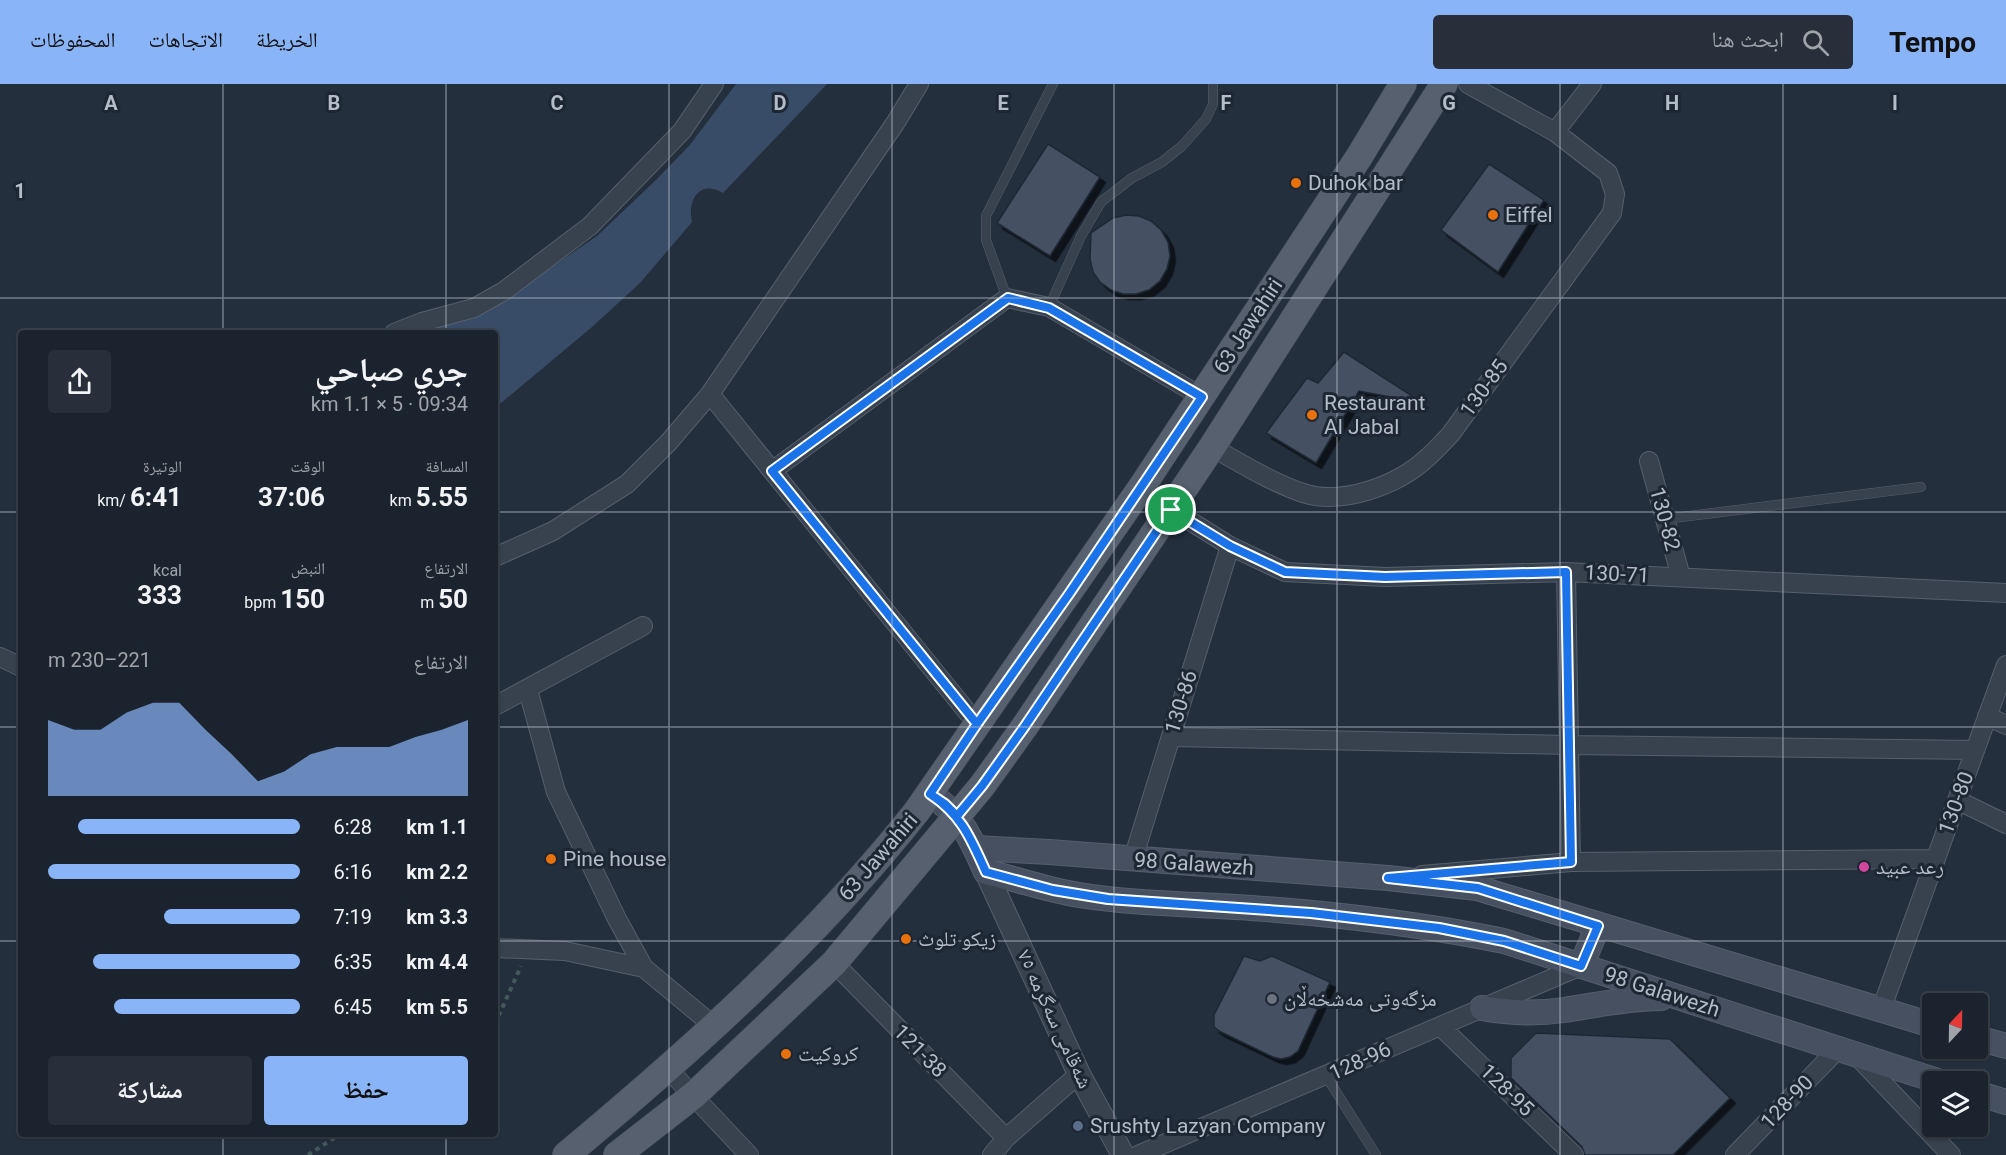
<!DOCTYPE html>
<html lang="ar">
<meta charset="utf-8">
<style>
:root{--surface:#1b232e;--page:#282f3a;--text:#f1f3f6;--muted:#a0a4aa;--line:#39404a;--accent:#8ab4f8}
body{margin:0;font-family:Roboto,"Noto Naskh Arabic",sans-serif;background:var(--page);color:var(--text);direction:rtl;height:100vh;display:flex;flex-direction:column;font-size:22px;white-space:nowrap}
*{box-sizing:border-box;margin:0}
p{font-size:20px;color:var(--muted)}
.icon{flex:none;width:33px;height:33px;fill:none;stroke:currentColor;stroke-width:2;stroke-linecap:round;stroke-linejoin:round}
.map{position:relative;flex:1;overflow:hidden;direction:ltr}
.sheet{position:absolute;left:18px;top:246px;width:480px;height:807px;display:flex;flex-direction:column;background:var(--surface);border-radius:6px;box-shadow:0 2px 4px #0004,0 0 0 2px var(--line);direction:rtl}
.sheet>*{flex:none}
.needle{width:39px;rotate:22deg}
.tools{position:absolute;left:1922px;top:909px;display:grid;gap:12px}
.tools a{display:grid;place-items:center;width:66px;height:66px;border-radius:6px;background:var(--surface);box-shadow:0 2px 4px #0004,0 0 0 2px var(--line);font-size:30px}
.pin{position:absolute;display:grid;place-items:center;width:51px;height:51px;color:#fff;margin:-26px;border:3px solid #fff;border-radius:50%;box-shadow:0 2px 6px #0007}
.round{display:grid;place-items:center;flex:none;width:63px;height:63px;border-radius:6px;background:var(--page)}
.headline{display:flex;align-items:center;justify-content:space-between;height:102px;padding:0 30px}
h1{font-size:33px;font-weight:700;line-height:45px}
.stats{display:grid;grid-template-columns:repeat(3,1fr);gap:9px;height:102px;padding:6px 30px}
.stats div{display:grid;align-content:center}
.stats b{font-size:26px;font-weight:700}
.stats small{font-size:16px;font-weight:400}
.stats p{font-size:16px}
.chart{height:168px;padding:12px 30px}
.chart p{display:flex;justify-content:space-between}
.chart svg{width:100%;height:108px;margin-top:6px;fill:var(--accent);opacity:.7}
.button{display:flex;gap:12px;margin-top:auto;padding:12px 30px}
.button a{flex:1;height:69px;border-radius:6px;background:var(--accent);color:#111;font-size:24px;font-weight:700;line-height:69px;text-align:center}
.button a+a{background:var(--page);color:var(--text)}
ul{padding:0 30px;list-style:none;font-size:20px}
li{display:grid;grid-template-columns:96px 72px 1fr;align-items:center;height:45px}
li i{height:15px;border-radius:8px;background:var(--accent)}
header{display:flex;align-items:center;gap:36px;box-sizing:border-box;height:84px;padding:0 30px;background:var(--accent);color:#111}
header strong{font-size:28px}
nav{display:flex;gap:33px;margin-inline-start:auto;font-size:21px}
.search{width:420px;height:54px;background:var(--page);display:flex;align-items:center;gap:15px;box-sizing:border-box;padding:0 21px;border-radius:6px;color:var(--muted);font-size:22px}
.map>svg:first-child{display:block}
.water{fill:#394c67}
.building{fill:#455162;stroke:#1f2835;stroke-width:1.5;filter:url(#shadow)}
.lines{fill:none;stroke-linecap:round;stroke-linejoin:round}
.service-casing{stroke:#565f6c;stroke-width:10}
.minor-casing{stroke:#565f6c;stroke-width:20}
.tertiary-casing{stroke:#565f6c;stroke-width:24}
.secondary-casing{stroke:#565f6c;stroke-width:26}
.primary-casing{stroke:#414a57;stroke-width:28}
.path{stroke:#44595c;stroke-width:4;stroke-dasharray:4.5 4.5;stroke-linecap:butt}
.service{stroke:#38414e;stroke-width:9}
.minor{stroke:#38414e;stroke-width:18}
.tertiary{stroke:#38414e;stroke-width:22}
.secondary{stroke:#465061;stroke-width:24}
.primary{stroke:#56606e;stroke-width:27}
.route-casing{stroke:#fff;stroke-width:12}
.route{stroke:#1a73e8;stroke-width:8}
.grid{fill:none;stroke:#b4bcc9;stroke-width:1.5;stroke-opacity:0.55}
.food-dot{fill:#e8710a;stroke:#1d2633;stroke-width:2}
.hotel-dot{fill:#d1479c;stroke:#1d2633;stroke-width:2}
.worship-dot{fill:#6b7280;stroke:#1d2633;stroke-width:2}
.service-dot{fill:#5c6f8a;stroke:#1d2633;stroke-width:2}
.labels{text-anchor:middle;stroke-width:6;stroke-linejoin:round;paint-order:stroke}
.poi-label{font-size:21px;fill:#b4bcc9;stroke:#1d2633;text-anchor:start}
.street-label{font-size:21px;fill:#b4bcc9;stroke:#1d2633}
.grid-label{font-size:20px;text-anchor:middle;font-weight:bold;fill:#b4bcc9;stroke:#1d2633;stroke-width:6;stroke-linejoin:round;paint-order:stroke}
</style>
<header>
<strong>Tempo</strong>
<div class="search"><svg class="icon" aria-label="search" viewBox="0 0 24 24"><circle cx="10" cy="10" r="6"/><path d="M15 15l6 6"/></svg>ابحث هنا</div>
<nav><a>الخريطة</a><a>الاتجاهات</a><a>المحفوظات</a></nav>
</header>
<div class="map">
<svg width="2006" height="1071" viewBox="0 0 2006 1071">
<defs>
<filter id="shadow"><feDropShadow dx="5.5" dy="5.5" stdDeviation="0" flood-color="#0009"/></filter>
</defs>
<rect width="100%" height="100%" fill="#242f3e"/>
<path class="water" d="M736,0H827L723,109C699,95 687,117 692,138L640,199L592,243L495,324V249H412L518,206L597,152L656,96L689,62Z"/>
<path class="building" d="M1048,60L1100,93L1050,172L997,139Z
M1489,80L1544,116L1498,188L1441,146Z
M1126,131L1139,132L1151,137L1161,146L1168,158L1170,172L1167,185L1160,197L1149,206L1136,210H1123L1111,206L1100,198L1093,188L1090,175L1091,149L1113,134Z
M1344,268L1423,319L1359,307L1316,379L1266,349L1307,294L1318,299Z
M1244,872L1260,877L1272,872L1330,898L1298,967L1290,973L1281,975L1273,973L1221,948L1214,943V931Z
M1536,949L1670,955L1730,1014L1673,1071H1585L1582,1063L1511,994V974Z"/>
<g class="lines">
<g class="service-casing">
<path id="service" d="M1007,214L986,156V132L1053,0
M1049,223L1081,152L1101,118L1132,94L1162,78L1182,62L1206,35L1213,20V0
M1665,435L1921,403
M1326,992L1376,1071"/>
</g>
<g class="minor-casing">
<path id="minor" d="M1555,48L1592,0
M394,249L422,238L474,224L504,207L590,142L682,47L714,0
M710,310L977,640
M1212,363C1242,380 1271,398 1303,409C1342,422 1398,401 1427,374C1435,367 1442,359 1450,351L1612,129L1615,110L1608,89L1555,48L1468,0
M1649,377L1681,493
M772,387L1007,214L1049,223L1202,313
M1171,425L1230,462L1285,488L1385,493L1566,488L2006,509
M495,473L553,447L627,400L668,359L710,310L896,38L919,0
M1566,488L1571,778
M0,573L21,583
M528,606L556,708L617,835L644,884
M495,622L643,542
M1987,632L2006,641
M1171,653L1569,661L1975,666
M1957,716L2006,740
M1133,775L1230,462
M1422,791L1571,778L1936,775
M495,864L565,867L644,884L715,943
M834,879L1006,1054
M1881,926L2006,581
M1440,942L1574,1071
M1857,972L1951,1071
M668,985L749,1071
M992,1071L1006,1054L1079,990
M1138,1071L1581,882
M1735,1071L1839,964"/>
</g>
<g class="tertiary-casing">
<path id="tertiary" d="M986,788L1079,990L1123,1071"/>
</g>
<g class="secondary-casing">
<path id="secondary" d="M930,710C962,731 971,755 986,788C1017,795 1047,806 1079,811C1136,820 1194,820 1251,824C1337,830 1420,840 1504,857L1941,998
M975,764L1049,768L1388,794L1477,804L1932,941
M1581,882L1598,842
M1482,924C1509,929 1536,930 1564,926C1597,921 1628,914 1661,914
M1977,954L2006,962
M1977,1009L2006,1018"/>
</g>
<g class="primary-casing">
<path id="primary" d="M566,1071C692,966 815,856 917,727L1143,401L1359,73L1403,0
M617,1071L694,1011L834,879L982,702L1025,642L1212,363L1444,0"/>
</g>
<path class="path" d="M495,940L521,882
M308,1071L340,1050"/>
<use href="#service" class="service"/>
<use href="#minor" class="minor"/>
<use href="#tertiary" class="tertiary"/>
<use href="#secondary" class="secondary"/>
<use href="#primary" class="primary"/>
</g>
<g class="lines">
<g class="route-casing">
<path id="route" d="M1171,426L1025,642L982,702L957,732L945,720L930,710L977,640L772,387L1008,214L1049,224L1202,313L1069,510L977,640L930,710C962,731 971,755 986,788L1053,806L1108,815L1311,829L1439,844L1504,857L1581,882L1598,842L1478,804L1388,794L1571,778L1566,488L1385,493L1285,488L1230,462L1171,426"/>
</g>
<use href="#route" class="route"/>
</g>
<path class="grid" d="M223,0V249M446,0V249M669,0V1071M892,0V1071M1114,0V1071M1337,0V1071M1560,0V1071M1783,0V1071M0,214H2006M0,428H21M495,428H2006M0,643H21M495,643H2006M0,857H21M495,857H2006M223,1050V1071M446,1050V1071"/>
<g class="food-dot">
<circle cx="1296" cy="99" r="6"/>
<circle cx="1493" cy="131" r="6"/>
<circle cx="1312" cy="331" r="6"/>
<circle cx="551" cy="775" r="6"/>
<circle cx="906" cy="855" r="6"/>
<circle cx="786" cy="970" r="6"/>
</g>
<circle class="hotel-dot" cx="1864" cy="783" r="6"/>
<circle class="worship-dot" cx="1272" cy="915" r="6"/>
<circle class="service-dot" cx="1078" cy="1042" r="6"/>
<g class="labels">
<g class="poi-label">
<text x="1308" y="106">Duhok bar</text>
<text x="1505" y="138">Eiffel</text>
<text x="1324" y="326">Restaurant<tspan x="1324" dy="24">Al Jabal</tspan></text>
<text x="563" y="782">Pine house</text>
<text x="1876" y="790">رعد عبيد</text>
<text x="918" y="862">زيكو تلوث</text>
<text x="1284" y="922">مزگەوتی مەشخەڵان</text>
<text x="798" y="977">كروكيت</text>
<text x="1090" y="1049">Srushty Lazyan Company</text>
</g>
<g class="street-label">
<text transform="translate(1248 242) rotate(-57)" y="7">63 Jawahiri</text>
<text transform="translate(1484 304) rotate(-54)" y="7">130-85</text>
<text transform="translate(1665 435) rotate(75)" y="7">130-82</text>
<text transform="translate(1617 490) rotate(3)" y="7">130-71</text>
<text transform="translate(1181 618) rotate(-73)" y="7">130-86</text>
<text transform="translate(1956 719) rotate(-70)" y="7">130-80</text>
<text transform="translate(878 773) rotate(-49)" y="7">63 Jawahiri</text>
<text transform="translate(1194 780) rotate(4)" y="7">98 Galawezh</text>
<text transform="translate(1662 908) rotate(18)" y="7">98 Galawezh</text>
<text transform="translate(1055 935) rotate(65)" y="7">شەقامی سەگرمە ٧٥</text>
<text transform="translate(920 967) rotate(45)" y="7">121-38</text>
<text transform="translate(1360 977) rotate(-24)" y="7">128-96</text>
<text transform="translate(1507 1006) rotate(44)" y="7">128-95</text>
<text transform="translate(1787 1018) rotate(-46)" y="7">128-90</text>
</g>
</g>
<g class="grid-label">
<text x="111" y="26">A</text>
<text x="334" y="26">B</text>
<text x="557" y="26">C</text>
<text x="780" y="26">D</text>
<text x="1003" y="26">E</text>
<text x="1226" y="26">F</text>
<text x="1449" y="26">G</text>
<text x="1672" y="26">H</text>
<text x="1895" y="26">I</text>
<text x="20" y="114">1</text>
</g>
</svg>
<div class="tools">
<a><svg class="needle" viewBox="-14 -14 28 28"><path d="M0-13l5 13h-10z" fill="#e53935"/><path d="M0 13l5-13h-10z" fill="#a0a4aa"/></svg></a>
<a><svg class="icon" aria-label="layers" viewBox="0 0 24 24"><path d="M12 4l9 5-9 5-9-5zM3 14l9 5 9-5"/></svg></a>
</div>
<div class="pin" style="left:1171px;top:426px;background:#1e9e55"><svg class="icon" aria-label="arrive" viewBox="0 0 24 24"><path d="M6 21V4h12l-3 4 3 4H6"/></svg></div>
<section class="sheet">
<div class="headline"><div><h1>جري صباحي</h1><p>09:34 · 5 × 1.1 km</p></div><a class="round"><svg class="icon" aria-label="share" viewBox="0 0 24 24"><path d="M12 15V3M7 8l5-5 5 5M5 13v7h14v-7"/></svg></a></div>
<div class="stats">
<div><p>المسافة</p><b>5.55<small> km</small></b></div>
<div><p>الوقت</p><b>37:06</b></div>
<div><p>الوتيرة</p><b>6:41<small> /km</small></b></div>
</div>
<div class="stats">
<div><p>الارتفاع</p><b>50<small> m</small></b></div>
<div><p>النبض</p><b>150<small> bpm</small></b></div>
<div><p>kcal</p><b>333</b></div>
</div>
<div class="chart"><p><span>الارتفاع</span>221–230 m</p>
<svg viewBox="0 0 160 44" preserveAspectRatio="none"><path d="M0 44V13L10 17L20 17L30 10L40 6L50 6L60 17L70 27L80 38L90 34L100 27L110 24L120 24L130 24L140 20L150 17L160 13V44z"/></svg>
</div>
<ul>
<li><b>1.1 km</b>6:28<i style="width:88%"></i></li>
<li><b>2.2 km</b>6:16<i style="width:100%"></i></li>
<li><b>3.3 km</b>7:19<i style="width:54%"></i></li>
<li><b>4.4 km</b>6:35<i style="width:82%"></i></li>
<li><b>5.5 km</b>6:45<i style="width:74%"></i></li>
</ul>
<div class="button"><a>حفظ</a><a>مشاركة</a></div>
</section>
</div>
